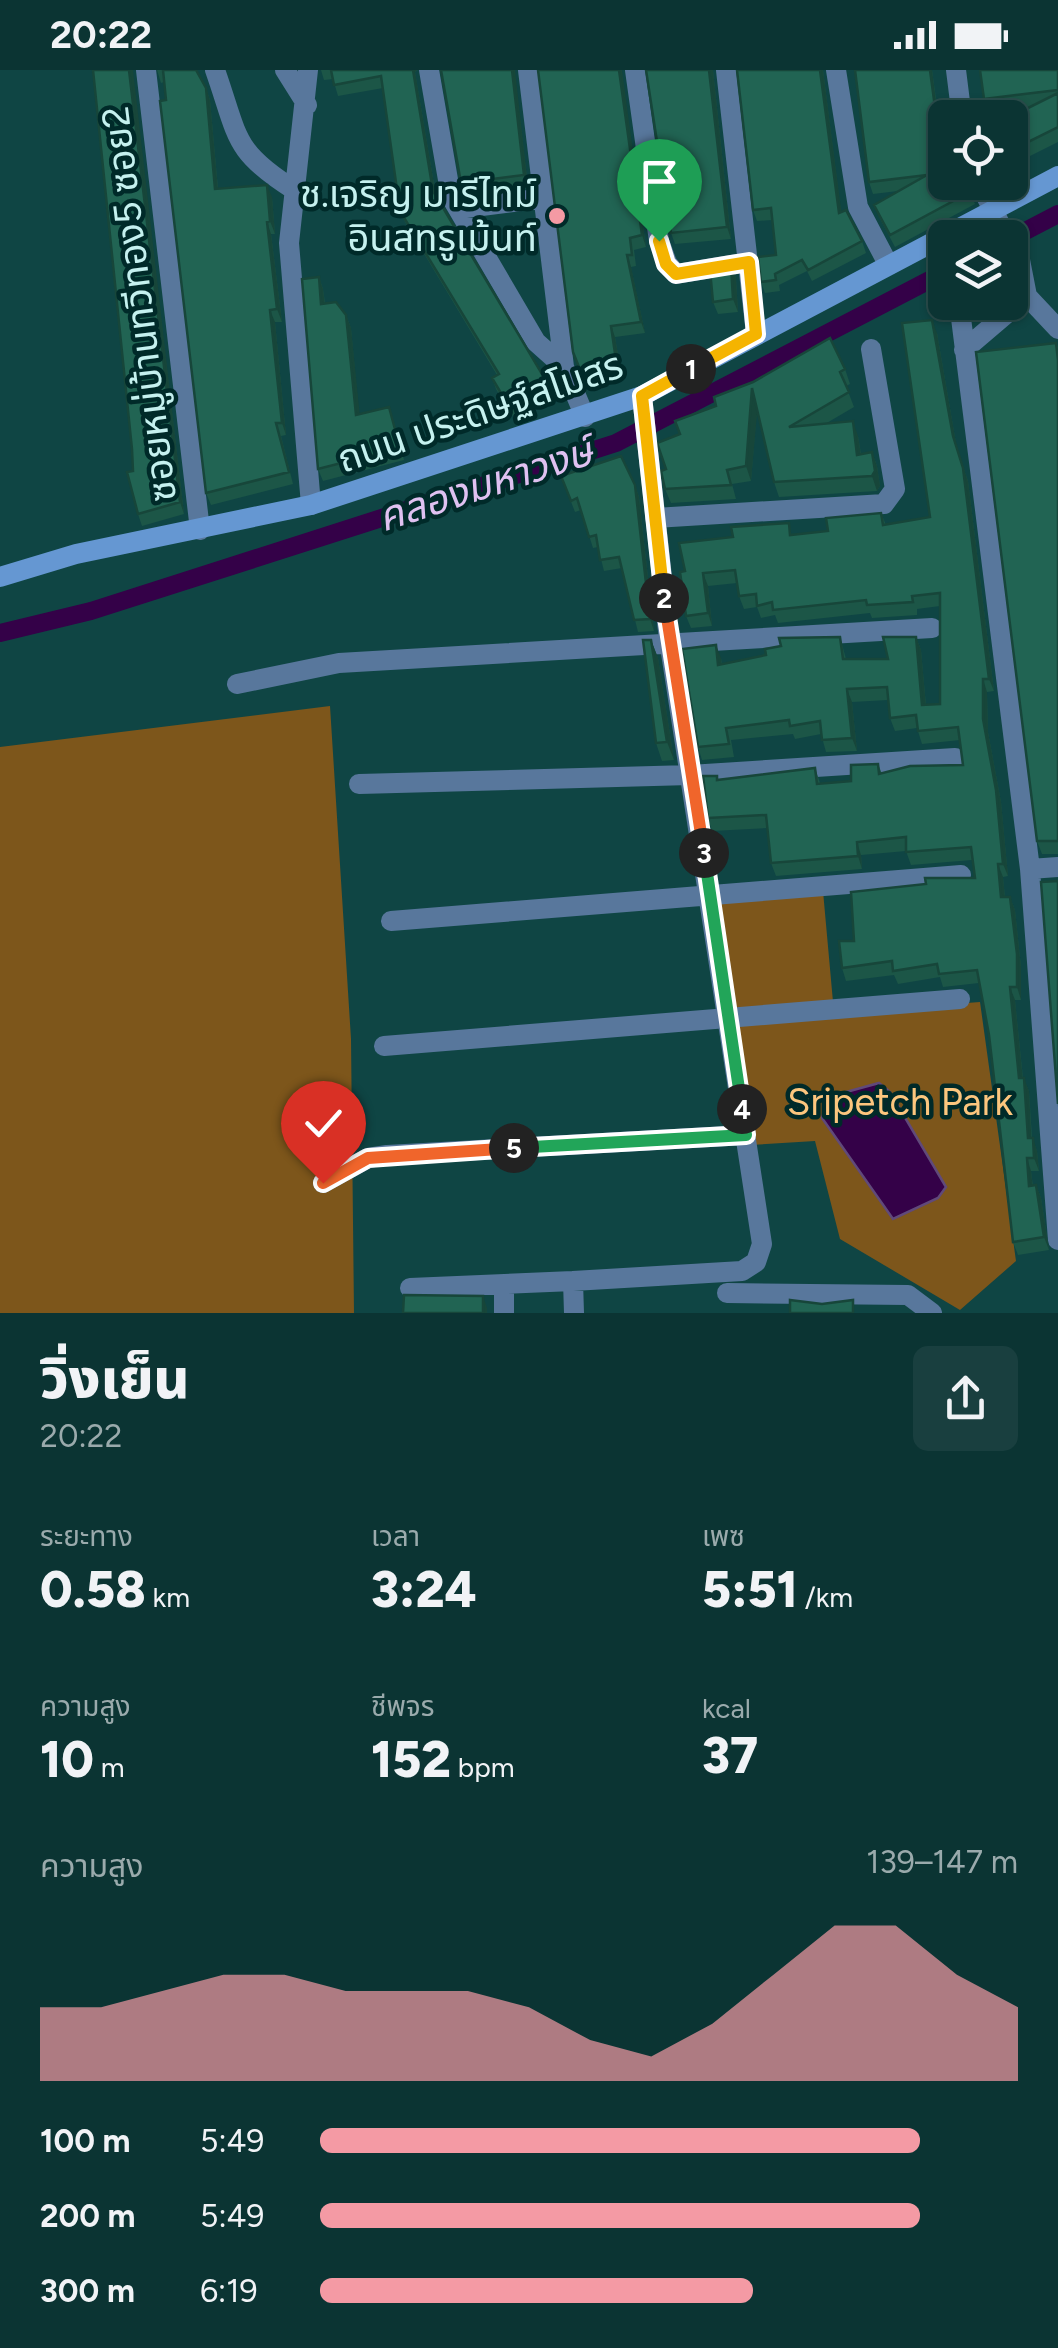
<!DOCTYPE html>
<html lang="th">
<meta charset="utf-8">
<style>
:root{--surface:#0b3433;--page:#193f3f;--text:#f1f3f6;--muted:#9aaaac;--line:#2b4f4e;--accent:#f49aa4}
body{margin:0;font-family:Figtree,"Noto Sans Thai",sans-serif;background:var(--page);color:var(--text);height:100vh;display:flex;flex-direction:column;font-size:38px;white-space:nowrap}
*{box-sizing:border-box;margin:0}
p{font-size:32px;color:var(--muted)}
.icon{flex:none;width:55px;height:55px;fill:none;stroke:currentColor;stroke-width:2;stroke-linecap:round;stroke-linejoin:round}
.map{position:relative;height:1243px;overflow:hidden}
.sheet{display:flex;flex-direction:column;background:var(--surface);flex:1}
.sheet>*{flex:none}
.buttons{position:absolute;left:928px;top:30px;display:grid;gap:20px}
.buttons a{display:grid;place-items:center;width:100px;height:100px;border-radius:15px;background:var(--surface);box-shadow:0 2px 8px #0004,0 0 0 2px var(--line);font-size:50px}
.pin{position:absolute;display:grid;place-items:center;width:85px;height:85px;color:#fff;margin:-102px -42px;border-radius:50% 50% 50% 0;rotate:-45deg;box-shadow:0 0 10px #0007}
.pin .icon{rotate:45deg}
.km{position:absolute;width:50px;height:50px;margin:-25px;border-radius:50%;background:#222;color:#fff;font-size:28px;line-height:50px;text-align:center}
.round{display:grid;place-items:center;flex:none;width:105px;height:105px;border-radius:15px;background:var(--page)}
.summary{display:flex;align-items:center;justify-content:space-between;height:170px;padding:0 40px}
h1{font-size:55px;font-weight:800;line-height:75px}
.stats{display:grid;grid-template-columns:repeat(3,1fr);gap:15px;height:170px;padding:10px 40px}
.stats div{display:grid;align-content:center}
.stats b{font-size:50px;font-weight:800}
.stats small{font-size:28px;font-weight:400}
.stats p{font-size:28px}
.chart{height:280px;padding:20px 40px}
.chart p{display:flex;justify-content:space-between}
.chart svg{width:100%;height:180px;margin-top:10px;fill:var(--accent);opacity:.7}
ul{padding:0 40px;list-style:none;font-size:32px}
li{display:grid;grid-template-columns:160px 120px 1fr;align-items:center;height:75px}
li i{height:25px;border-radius:12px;background:var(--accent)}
.status{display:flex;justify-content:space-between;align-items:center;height:70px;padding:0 50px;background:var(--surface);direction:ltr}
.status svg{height:28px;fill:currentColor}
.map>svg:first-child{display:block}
.green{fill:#7d561b}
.water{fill:#340148;stroke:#60497a;stroke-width:2.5}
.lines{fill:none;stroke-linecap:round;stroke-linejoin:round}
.canal{stroke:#340148;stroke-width:18}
.street{stroke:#58779c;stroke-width:20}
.secondary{stroke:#6597d2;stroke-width:20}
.wall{fill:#1c5647}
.shaded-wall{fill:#17463a}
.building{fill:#216453;stroke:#17463a;stroke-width:2.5}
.split-1-casing{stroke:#fff;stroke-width:20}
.split-2-casing{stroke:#fff;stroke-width:20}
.split-3-casing{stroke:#fff;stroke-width:20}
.split-4-casing{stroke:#fff;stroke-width:20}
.split-5-casing{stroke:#fff;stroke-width:20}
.split-6-casing{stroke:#fff;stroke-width:20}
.split-1{stroke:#f5b400;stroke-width:12}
.split-2{stroke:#f5b400;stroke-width:12}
.split-3{stroke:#f0652b;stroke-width:12}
.split-4{stroke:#22a559;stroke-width:12}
.split-5{stroke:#22a559;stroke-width:12}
.split-6{stroke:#f0652b;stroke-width:12}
.poi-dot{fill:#f49aa4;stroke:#002a29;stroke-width:4}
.labels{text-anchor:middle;stroke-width:9;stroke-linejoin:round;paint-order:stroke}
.poi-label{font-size:38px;fill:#c5f1ef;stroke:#002a29;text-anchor:end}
.street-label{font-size:38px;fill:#c5f1ef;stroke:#002a29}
.park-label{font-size:38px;fill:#fcc67e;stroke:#002a29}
.water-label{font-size:40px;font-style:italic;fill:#dfc1f1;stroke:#002a29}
</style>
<div class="status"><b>20:22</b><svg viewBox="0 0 49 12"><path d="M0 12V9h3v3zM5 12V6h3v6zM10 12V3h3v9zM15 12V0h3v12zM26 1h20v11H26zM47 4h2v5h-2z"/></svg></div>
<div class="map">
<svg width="1058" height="1243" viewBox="0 0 1058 1243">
<rect width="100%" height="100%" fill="#0f4544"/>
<path class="green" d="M330,636L351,969L354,1243H0V677Z
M823,821L834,943L980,932L1016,1191L960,1240L840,1169L815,1071L750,1075L710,828Z"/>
<path class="water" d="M879,1013L890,1022L946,1117L938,1128L893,1149L822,1048L828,1027Z"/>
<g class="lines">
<path class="canal" d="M1010,169L1058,144
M0,563L91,541L616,373L945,202"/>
<path class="street" d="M146,0L200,460
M215,0C239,68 232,81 296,121
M285,0L307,35
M308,0L289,173L311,435
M429,0L451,127L536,272L564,297
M528,0L564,297L585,347
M635,0L659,171L667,193L676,204L749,192
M726,0L756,264
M836,0L858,137L888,194
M956,0L962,48
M979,112L1007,168
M458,139L545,128
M1010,172L1020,190L1027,226L1058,259
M959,232L1030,799L1058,1170
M964,280L1027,226
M655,448L884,434L895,419L871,279
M237,614L339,593L932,558
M359,714L690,705L955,688
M1030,799L1058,797
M391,851L961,805
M384,976L960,929
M323,1113L368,1088L387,1085L746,1065
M504,1214V1243
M410,1218L573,1211
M727,1223L908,1225L932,1243
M574,1243L573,1211L742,1201L756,1192L762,1174L669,570L642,326"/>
<path class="secondary" d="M0,507L76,484L311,435L642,326L1058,106"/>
</g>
<path class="wall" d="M157,0H196L206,18L210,30L218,118L272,127L275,164H271L282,252H275L286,365L281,366L293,414L211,435L206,423L164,12L161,13Z
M321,0H417L415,2L436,126L548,314L552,325L512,346L496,319L492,308L497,305L405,152L400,141L383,18L338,26L333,9L324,10Z
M646,0H713L731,169L675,174L671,163Z
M823,0L841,142L862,171L866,183L812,211L807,201L779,215L780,221L765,223L761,212L776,185L772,150L757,151L753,140Z
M855,0H932L945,93V112H966L975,134L895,177L879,147L874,135L898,121L873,124L869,112Z
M1058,0V72L1010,96V48L1030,37L989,42L984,29Z
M514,1L528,116L465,124L461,113Z
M132,2L184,444L142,456L138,444Z
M621,2L646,177L634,180L636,196L631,197L645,263L615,267L622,308L586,313L573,282Z
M731,196L736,208L738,242L718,244L713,232Z
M319,207L323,219L325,233L346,245L351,258L359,344L393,349L404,390L323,411L318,399Z
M937,263L957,379L968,411L994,621L987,622L988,662L1001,732L1008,806L1003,807L1005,827H1010L1015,840L1021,897V930H1015L1023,1008L1029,1021L1032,1068L1037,1081L1039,1101H1031L1033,1116L1036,1115L1041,1128L1049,1180L1018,1185L1013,1172L989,965L979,913L943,917L940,907L898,914L894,905L846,911L842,898L854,871L975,808L972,790L911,795L906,781L861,785L862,799L776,806L771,793L767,758L712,761L708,748L718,710L815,698L820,713L851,711L878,694L882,704L963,695L960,670L922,674L917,658L895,661L890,648L888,630L852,632L857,681L826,682L821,664L795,669L793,664L731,670L734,687L702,690L698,677L721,588L722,594L840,567L846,589H888L916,567L921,580L926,635L940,634V536L917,539V545L872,548L870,543L778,553L775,545L761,548L757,537L744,539L739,526L737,513L708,516L712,556L691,558L686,546L680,502L793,465L828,461L881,443L886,455L930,447Z
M1056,273L1058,277V784H1042L1037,771Z
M845,299L850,314L846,316L854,337L825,354L858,366L861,384L872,382L877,396L880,416L877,421L779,427L774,412L757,339L751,411L732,414L736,429L671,433L665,419L666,399L657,373Z
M561,406L635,415L639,427L654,561L638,562L622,498L604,501L598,477L593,478L581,440L575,442Z
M651,570L658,588L674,690L662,691L656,673Z"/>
<path class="shaded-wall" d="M129,0H133L184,444L180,432Z
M413,0H417L415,2L437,132L433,121Z
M512,0H515L528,116L524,105Z
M619,0H622L646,177L642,165Z
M709,0H713L731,169L727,157Z
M820,0H823L843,154L839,143Z
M930,0H932L945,103L943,97Z
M206,18L210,30L219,131L215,119Z
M267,115L272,127L275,164L270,151Z
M267,152L271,164L282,252L277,239Z
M627,185L631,197L645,263L641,252Z
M731,196L736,208L738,242L733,229Z
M319,207L323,219L326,246L321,234Z
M270,240L275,252L286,365L282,353Z
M346,245L351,258L361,357L356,345Z
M932,250L937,263L957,379L968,411L994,621L989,609L953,366Z
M611,256L615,267L622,308L617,297Z
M752,318L758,333L751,411L746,396Z
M853,351L858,366L863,399L857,385Z
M872,382L877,396L880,416L877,421L872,406Z
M635,415L639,427L654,561L650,549Z
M703,503L708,516L712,556L708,543Z
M916,567L921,580L927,648L922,635Z
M651,570L658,588L674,690L667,672Z
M716,575L721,588L723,608L718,595Z
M983,609L987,622L988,662L1001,732L1008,806L1003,794L983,649Z
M847,619L852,632L857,681L852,668Z
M857,772L861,785L862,799L858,786Z
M998,794L1003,807L1006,840L1001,827Z
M1010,827L1015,840L1021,897V930L1017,917Z
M1010,917L1015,930L1024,1021L1019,1008Z
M1024,1008L1029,1021L1032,1081L1028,1068Z
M1033,1068L1037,1081L1039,1101L1034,1088Z
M1027,1088L1031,1101L1034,1129L1029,1116Z
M1036,1115L1041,1128L1049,1180L1044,1167Z
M483,1226L487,1238V1243H483Z"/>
<path class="building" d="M93,0H129L180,432L138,444L127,402L133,401L132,379Z
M163,0H196L206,18L215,119L267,115L270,151L267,152L277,239L270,240L282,353H276L289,402L206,423L160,31L166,30Z
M331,0H413L433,121L548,314L508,335L492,308L499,304L400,141L381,6L334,15Z
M441,0H512L524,105L461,113Z
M538,0H619L642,165L630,168L632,185H627L641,252L611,256L617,297L581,302L573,282Z
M646,0H709L727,157L671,163Z
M737,0H820L839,143L846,140L862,171L808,200L802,190L775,204L776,210L761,212L758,187L776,185L771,138L753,140Z
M855,0H930L943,97L945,96V112H966L970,122L890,165L874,135L927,105L869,112Z
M980,0H1058V20L984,29Z
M1058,23V57L1010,81V48H1008Z
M731,196L733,229L713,232L710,200Z
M319,207L321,234L336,232L346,245L356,345L389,337L400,378L318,399L302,209Z
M932,250L953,366L963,398L989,609H983V649L996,720L1003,794H998L1001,827H1010L1017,884V917H1010L1019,1008H1024L1028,1068H1033L1034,1088H1027L1029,1116L1036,1115L1044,1167L1013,1172L989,965L977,900L939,904L937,894L893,901L892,891L842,898L839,871H854L851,822L926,814L925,808H975L971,777L906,782V767L857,772L858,786L771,793L766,745L708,748L703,706H717V710L815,698L817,714L851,711V695L878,694L879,704L910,696L963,695L958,657L918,661L916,645L890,648L887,617L847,619L852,668L822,670L820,651L790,656L789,650L726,658L729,674L698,677L682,579L716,575L718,595L766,585L765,579L781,576L779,568L840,567L843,589H888L883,567H916L922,635L940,634V523L912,526L913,532L867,535L866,530L773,540L772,532L757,536L756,524L739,526L735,500L703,503L708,543L686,546L680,502L685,501L679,473L733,467L731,457L789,453L790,465L828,461L826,448L881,443L883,455L930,447L902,253Z
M830,268L845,299L840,302L849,322L789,357L853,351L857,385L872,382L875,401L872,406L774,412L752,318L746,396L727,400L731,415L665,419L661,401L666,399L657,373L680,364L675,351L716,336L714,327L753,312Z
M1056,273L1058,290V771H1037L976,282Z
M621,386L635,415L650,549L634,550L619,487L600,490L596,465L589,467L577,428L571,431L561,406Z
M643,570H651L667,672L656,673Z
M1058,811V1034L1041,812Z
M404,1225L483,1226V1243H403Z
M790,1230L822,1234L853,1230V1243H790Z"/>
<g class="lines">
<g class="split-1-casing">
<path id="split-1" d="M659,171L666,194L676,204L749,192L756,264L691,299"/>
</g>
<g class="split-2-casing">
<path id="split-2" d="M664,528L642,326L691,299"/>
</g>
<g class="split-3-casing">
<path id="split-3" d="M664,528L704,783"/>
</g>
<g class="split-4-casing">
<path id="split-4" d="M704,783L742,1039"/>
</g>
<g class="split-5-casing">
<path id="split-5" d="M514,1078L746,1065L742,1039"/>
</g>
<g class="split-6-casing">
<path id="split-6" d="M323,1113L368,1088L514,1078"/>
</g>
<use href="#split-1" class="split-1"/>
<use href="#split-2" class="split-2"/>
<use href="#split-3" class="split-3"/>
<use href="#split-4" class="split-4"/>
<use href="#split-5" class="split-5"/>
<use href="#split-6" class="split-6"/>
</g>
<circle class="poi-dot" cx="557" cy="146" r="10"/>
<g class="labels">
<g class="poi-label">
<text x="537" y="137">ช.เจริญ มารีไทม์<tspan x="537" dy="44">อินสทรูเม้นท์</tspan></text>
</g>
<g class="street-label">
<text transform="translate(139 234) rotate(-97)" y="13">ซอยหมู่บ้านทวีทอง5 ซอย2</text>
<text transform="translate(480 342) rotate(-19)" y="13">ถนน ประดิษฐ์สโมสร</text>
</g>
<g class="park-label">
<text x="900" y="1045">Sripetch Park</text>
</g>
<g class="water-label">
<text transform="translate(485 414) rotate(-18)" y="14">คลองมหาวงษ์</text>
</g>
</g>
</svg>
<div class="buttons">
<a><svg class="icon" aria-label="locate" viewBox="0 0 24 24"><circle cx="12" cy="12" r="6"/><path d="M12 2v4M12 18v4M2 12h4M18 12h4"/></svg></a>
<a><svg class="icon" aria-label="layers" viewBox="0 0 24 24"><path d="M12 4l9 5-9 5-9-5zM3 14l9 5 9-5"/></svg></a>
</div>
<div class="pin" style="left:659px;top:171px;background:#1e9e55"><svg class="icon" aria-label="arrive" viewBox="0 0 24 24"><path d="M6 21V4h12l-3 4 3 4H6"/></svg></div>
<div class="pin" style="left:323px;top:1113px;background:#d93025"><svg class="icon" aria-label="check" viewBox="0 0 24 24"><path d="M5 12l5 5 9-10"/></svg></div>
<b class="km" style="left:691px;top:299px">1</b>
<b class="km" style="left:664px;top:528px">2</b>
<b class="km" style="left:704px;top:783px">3</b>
<b class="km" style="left:742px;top:1039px">4</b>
<b class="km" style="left:514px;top:1078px">5</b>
</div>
<section class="sheet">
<div class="summary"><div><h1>วิ่งเย็น</h1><p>20:22</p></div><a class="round"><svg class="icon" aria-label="share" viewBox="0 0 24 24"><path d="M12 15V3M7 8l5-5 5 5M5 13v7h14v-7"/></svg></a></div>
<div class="stats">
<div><p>ระยะทาง</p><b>0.58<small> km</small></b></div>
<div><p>เวลา</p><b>3:24</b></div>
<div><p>เพซ</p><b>5:51<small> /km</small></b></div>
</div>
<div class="stats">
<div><p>ความสูง</p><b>10<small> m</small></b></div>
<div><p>ชีพจร</p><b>152<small> bpm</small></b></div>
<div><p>kcal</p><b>37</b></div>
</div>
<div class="chart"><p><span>ความสูง</span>139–147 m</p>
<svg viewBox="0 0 160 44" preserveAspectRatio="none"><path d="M0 44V26L10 26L20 22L30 18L40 18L50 22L60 22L70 22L80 26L90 34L100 38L110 30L120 18L130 6L140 6L150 18L160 26V44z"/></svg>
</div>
<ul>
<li><b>100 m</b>5:49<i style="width:86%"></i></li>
<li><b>200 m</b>5:49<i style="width:86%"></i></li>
<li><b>300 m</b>6:19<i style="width:62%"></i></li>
</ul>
</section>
